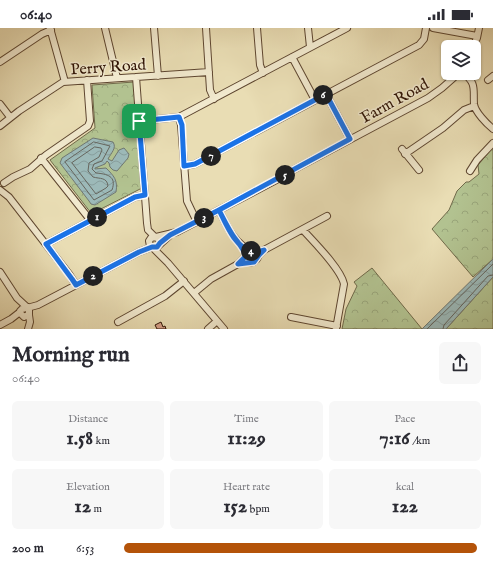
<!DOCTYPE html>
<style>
:root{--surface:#fff;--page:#f7f7f7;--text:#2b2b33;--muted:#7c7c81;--accent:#b45309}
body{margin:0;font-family:"IM FELL English",serif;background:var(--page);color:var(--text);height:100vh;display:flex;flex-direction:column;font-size:15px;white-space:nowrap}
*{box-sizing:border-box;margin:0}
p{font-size:13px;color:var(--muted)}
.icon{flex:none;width:22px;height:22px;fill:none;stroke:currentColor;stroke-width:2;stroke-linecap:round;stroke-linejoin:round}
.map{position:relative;height:301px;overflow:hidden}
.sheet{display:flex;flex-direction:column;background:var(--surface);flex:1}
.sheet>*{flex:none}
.controls{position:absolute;left:441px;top:12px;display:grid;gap:8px}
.controls a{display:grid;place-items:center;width:40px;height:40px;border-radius:6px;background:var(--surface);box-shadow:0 1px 3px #0004;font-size:20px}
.pin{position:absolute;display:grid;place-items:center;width:34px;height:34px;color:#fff;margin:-17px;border-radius:8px;box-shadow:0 2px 6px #0006}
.km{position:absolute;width:20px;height:20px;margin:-10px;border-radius:50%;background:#222;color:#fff;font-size:11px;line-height:20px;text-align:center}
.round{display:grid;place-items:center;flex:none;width:42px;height:42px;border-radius:6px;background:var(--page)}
.overview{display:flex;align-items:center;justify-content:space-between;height:68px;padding:0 12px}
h1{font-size:22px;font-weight:700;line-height:30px}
.stats{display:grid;grid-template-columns:repeat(3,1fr);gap:6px;height:68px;padding:4px 12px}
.stats div{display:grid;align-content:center;border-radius:6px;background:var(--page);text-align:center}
.stats b{font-size:20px;font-weight:700}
.stats small{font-size:11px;font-weight:400}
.stats p{font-size:11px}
ul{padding:0 12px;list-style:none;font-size:13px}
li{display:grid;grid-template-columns:64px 48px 1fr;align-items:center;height:30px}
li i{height:10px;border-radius:5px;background:var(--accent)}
.status{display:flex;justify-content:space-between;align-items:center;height:28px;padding:0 20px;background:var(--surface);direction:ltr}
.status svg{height:11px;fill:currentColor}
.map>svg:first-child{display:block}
.park{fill:url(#park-crowns);stroke:#706a4a}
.water{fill:url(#water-waves);stroke:#707770}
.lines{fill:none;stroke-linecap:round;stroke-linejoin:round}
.shore{stroke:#66665e;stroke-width:1}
.building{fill:#d6a189;stroke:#2f1304}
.minor-casing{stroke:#5e4630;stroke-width:8}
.minor{stroke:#f1e9ce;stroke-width:6}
.route-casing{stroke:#fff;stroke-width:8}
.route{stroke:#1a73e8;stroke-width:5}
.labels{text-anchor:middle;stroke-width:3;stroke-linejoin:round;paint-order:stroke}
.street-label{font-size:16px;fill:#2f1304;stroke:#f1e9ce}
</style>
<div class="status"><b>06:40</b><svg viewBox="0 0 49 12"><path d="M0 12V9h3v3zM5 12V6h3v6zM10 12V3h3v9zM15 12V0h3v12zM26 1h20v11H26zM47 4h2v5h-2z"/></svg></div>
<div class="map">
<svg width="493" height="301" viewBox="0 0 493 301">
<defs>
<pattern id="park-crowns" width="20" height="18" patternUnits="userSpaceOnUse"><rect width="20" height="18" fill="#b2c290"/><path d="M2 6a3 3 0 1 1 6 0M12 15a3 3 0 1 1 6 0" fill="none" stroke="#99a67b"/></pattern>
<pattern id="water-waves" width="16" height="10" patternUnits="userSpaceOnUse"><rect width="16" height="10" fill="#9cb9b8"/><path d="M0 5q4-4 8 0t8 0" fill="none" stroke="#879e9d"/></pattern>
</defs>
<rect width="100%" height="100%" fill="#e9ddb4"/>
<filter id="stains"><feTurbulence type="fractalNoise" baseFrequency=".005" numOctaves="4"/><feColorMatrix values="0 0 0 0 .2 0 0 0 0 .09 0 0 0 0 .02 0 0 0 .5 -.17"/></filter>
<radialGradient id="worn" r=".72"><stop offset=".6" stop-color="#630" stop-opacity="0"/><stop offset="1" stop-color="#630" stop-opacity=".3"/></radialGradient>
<path class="park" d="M134,54L142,160L93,185H91L50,132L95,100L92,57Z
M493,119V231L473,249L432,201L449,182L457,163L466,154H469L479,146L478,137Z
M372,240L422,301H342L346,281L357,258L354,254Z
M493,249V301H446Z"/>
<path class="water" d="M93,110L113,114C117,120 111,125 108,131L112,133L119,122L124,120L129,126L128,130L117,143L113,142L110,139L109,135L107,133L105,136L95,140V141L106,140C114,148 118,152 116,164L95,177L91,176L89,173L60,135L62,130Z
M493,231V249L446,301H422Z"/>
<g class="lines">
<path class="shore" d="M94,114L110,118L102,133L94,136L92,141L96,145C107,146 117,148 112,162L94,172L65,134Z
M95,119L101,120L102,122L99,129L89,135L88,143L93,149C100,151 107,149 108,158L106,160L96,166L72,135Z
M427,301L493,236
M443,301L444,297L488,248L493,247"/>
</g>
<path class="building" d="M161,294L163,299L165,298L166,301H157L155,297Z"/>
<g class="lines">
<g class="minor-casing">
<path id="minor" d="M50,0L65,54
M105,0L117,50
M154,0L158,48
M206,0L210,62L214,71
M257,0L260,37L263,45
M308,0L310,19
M433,0L477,8
M473,19L477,10L479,0
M292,29L315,72
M0,34L42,6L51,2
M463,45C477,55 473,62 474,76C475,84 487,96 493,101
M136,49L147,195L148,202L154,208
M488,52L493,48
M326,66L350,111
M0,76L10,89
M179,89L181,97L187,173L197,194
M139,93L179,89L347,0
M0,98L19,83L63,54L209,44
M402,121L419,142
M405,126L443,100L464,82L474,78
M41,130L91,193
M185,138L195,136L419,17L424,11L426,0
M470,143L477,132L493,115
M4,155L13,149L30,141L46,127L88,98L90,93L87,52
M0,162L9,169L69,246L76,257
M219,182C227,198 234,216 252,223
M303,202C314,214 341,241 344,256L336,301
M156,209L177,204L282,149L293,142L428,70L442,60L459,45
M160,215L159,211L155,209L151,210L149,213L150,218L156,220L169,208
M46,216L135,169L145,167
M152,219L168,235L224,301
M245.5 229a5.5 5.5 0 1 1 11 0a5.5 5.5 0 1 1-11 0Z
M257,231L259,227L264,222L327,188
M0,244L17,270L29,281V286L24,289L21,286L20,283L22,281L26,280
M194,265L211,251L238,236L246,228
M27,280L38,277L139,224L152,219
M291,289L337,298
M118,294L165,268L184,253
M0,297L11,291L20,284
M28,301L30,294L29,287
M208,301L217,293"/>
</g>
<use href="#minor" class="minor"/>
</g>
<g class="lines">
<g class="route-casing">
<path id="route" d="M139,93L145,167L135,169L46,216L72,251L76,257L139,224L152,219H157L160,215L170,207L219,182C223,190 227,198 232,206C237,214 243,219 246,228L238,236L254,234L259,227L264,222C261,223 256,224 252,223C235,220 226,196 219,182L350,111L326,66L195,136L184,138L182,97L179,89L139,93"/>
</g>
<use href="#route" class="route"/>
</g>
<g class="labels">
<g class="street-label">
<text transform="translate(108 38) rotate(-4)" y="6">Perry Road</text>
<text transform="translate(394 72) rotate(-29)" y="6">Farm Road</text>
</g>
</g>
<rect width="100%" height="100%" filter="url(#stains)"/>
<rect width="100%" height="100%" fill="url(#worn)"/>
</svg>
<div class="controls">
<a><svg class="icon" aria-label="layers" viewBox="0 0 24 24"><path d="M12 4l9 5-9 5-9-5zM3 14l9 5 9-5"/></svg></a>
</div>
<div class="pin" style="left:139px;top:93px;background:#1e9e55"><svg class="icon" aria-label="arrive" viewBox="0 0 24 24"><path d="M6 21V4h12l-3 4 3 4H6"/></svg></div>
<b class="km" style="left:97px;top:189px">1</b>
<b class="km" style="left:93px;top:248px">2</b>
<b class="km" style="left:204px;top:190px">3</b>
<b class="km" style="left:251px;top:223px">4</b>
<b class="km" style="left:285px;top:147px">5</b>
<b class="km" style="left:323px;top:67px">6</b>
<b class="km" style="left:211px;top:128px">7</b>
</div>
<section class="sheet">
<div class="overview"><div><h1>Morning run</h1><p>06:40</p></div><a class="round"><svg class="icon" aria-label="share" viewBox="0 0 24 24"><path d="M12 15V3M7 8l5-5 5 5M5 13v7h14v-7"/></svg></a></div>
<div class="stats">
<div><p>Distance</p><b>1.58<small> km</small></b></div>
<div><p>Time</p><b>11:29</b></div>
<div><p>Pace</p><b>7:16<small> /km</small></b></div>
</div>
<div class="stats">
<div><p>Elevation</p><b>12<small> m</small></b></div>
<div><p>Heart rate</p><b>152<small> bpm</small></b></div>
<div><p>kcal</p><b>122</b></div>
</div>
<ul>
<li><b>200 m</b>6:53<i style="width:99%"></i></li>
</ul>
</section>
